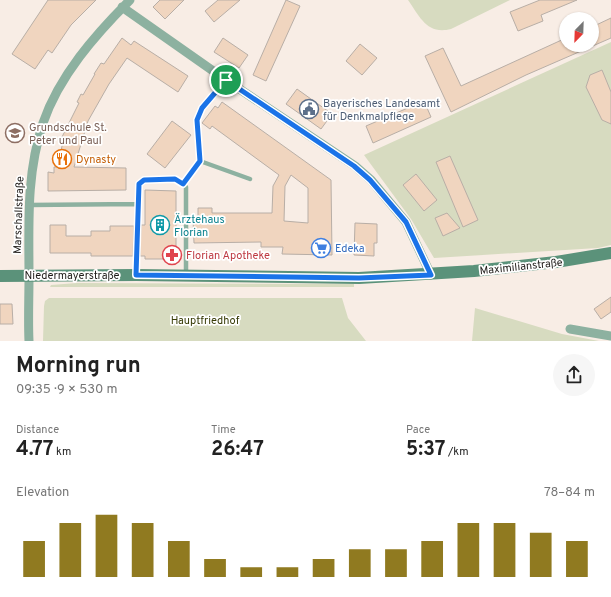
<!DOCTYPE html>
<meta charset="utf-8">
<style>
:root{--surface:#fff;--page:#f6f6f6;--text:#222;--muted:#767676;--accent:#907a20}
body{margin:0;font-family:Overpass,sans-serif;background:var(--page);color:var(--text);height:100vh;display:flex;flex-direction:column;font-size:15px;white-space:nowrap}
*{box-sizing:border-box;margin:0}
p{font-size:13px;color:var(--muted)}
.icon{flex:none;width:22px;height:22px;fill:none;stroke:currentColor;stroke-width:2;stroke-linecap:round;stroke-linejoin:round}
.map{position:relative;height:341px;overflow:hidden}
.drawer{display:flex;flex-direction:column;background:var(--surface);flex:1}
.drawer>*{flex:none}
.needle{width:26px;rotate:203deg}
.controls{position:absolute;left:559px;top:12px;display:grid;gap:8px}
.controls a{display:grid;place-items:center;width:40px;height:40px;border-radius:50%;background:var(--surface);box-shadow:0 1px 3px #0004;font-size:20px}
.pin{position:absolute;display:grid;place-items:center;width:34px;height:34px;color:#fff;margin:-17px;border:2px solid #fff;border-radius:50%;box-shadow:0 1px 4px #0007}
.round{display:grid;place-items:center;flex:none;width:42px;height:42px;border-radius:21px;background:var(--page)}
.head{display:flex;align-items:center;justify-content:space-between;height:68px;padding:0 16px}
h1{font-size:22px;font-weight:700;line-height:30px}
.metrics{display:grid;grid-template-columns:repeat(3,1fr);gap:6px;height:68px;padding:4px 16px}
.metrics div{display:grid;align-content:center}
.metrics b{font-size:20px;font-weight:700}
.metrics small{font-size:11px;font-weight:400}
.metrics p{font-size:11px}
.chart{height:112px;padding:8px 16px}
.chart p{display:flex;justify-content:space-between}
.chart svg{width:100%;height:72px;margin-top:4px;stroke:var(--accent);stroke-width:6}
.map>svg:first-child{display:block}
.green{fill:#d7dbc0}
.building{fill:#f0d5bf;stroke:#b8aea6;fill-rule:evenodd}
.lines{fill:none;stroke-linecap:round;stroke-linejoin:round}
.service{stroke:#8db1a0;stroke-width:4.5}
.minor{stroke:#8db1a0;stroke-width:9}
.secondary{stroke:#5b927a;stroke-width:12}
.route-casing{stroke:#fff;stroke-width:8}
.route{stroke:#1a73e8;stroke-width:5}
.labels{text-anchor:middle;stroke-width:3.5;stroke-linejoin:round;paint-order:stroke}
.service-label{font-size:11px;fill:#4e5e75;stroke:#fff;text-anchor:start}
.education-label{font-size:11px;fill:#785e54;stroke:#fff;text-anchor:start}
.food-label{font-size:11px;fill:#c56008;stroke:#fff;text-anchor:start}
.street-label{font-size:11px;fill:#1f1c19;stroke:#fff}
.culture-label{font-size:11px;fill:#0d838f;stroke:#fff;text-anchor:start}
.shop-label{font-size:11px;fill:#366cbe;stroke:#fff;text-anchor:start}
.health-label{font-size:11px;fill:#be3a42;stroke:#fff;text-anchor:start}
.park-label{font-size:11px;fill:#383c07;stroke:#fff}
</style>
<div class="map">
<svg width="611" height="341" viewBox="0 0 611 341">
<rect width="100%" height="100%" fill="#f8ede5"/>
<path class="green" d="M408,0H510L451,29C427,35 420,17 408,0Z
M611,42V245L598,248L434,258L411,219L364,155Z
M77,283L321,284H354V287H50L51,285Z
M49,298H342L348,318L366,341H43L44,306L45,301Z
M475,308L562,334L599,341H472Z"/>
<path class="building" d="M48,0H96L71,25L52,53L48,50L35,69L12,54Z
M160,0H184L165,19L153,7Z
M218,0H240L214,22L205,11Z
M286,0L300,6L266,81L253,75Z
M540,0H577L541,15L543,21L518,31L510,12Z
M611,18V38L526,75L451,112L425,56L443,48L461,86L566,38V45H592V27Z
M122,38L131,45L134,41L188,76L178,92L127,58L109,84L88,121L74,167L126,168V190L48,191V172L54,173V167H57L64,138L62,137L79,103L77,102L81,94L83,95L95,74H94L101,63L104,64Z
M223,38L248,55L239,68L214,52Z
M360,44L377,58L362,75L346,61Z
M602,70L611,92V124L602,120L586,87L590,75Z
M297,89L332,114L321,129L286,104Z
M424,101L431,117L373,143L366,126Z
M222,102L331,180L332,255L282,254L283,247H261V242L194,243L193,219L198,218V208H212V213H272L273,186L279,175L212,126L210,129L202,123L215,106L218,108ZM291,175L308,188V223L284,221L285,186Z
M172,121L191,135L165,168L147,154Z
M450,156L478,220L463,227L436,162Z
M416,174L437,200L424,211L403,185Z
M145,190L176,191V259H145V256H140L141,225H145Z
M447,213L460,228L443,236L435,218Z
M355,223L377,224V243H374V256L354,255Z
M50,225H66V236H91V231H110V226H134L133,256H91V253H50Z
M611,297V312L601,319L594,309Z
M0,304H12L13,324H0Z"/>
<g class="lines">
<path class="service" d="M200,161L250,179
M183,184L200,161L197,120L202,109L226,80
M29,205L138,204
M136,275L139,184L144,180H177L186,187V274"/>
<path class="minor" d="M122,7L226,80L355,166L371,180L406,222L431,275
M570,329L611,336
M29,341C28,320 29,298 29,277C29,225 26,174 43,123C59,76 95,35 130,0"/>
<path class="secondary" d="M0,276L136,275L359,278L474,271L556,262L611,253"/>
</g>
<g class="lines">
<g class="route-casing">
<path id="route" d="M226,80L354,166L370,180L406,222L431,275L359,278L136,275L139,184L144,180L175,179L183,184L200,161L197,120L202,108Z"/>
</g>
<use href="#route" class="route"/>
</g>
<defs>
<g id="civic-ring" transform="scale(1)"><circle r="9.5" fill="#fff" stroke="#5c6f8a" stroke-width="1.5"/><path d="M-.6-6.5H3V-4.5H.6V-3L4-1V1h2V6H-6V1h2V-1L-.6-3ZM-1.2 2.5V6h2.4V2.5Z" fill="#5c6f8a"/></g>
<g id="school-ring" transform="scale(1)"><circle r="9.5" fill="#fff" stroke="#8d6e63" stroke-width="1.5"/><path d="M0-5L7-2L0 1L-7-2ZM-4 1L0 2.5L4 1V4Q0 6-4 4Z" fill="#8d6e63"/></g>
<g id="restaurant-ring" transform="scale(1)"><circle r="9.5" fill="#fff" stroke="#e8710a" stroke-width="1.5"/><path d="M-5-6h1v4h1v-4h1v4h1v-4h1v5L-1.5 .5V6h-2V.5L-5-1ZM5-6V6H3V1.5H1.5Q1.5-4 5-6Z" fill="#e8710a"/></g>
<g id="building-ring" transform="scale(1)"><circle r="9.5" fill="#fff" stroke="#0f9aa8" stroke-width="1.5"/><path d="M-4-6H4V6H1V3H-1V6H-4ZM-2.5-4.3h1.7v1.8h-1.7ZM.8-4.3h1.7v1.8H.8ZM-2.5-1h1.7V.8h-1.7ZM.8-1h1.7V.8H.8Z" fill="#0f9aa8"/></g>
<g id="supermarket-ring" transform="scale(1)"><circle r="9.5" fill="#fff" stroke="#3f7fe0" stroke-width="1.5"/><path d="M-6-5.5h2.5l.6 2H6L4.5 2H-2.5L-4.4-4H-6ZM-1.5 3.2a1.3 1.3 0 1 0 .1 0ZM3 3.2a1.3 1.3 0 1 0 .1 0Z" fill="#3f7fe0"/></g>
<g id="pharmacy-ring" transform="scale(1)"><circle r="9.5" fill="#fff" stroke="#e0444e" stroke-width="1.5"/><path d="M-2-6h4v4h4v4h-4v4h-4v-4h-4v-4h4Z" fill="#e0444e"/></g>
</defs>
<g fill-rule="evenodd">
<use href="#civic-ring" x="309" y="109"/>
<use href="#school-ring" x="15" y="133"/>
<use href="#restaurant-ring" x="62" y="159"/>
<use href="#building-ring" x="160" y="225"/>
<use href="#supermarket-ring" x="321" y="248"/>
<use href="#pharmacy-ring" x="172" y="255"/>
</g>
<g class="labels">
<g class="service-label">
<text x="323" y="107">Bayerisches Landesamt<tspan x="323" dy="13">für Denkmalpflege</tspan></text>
</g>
<g class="education-label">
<text x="29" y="131">Grundschule St.<tspan x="29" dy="13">Peter und Paul</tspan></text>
</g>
<g class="food-label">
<text x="76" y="163">Dynasty</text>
</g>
<g class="street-label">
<text transform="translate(18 215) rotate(-88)" y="4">Marschallstraße</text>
<text transform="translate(521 266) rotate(-6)" y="4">Maximilianstraße</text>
<text x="72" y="279">Niedermayerstraße</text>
</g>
<g class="culture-label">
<text x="174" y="223">Ärztehaus<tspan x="174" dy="13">Florian</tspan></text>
</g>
<g class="shop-label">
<text x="335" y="252">Edeka</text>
</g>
<g class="health-label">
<text x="186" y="259">Florian Apotheke</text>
</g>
<g class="park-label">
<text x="205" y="324">Hauptfriedhof</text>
</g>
</g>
</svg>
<div class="controls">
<a><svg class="needle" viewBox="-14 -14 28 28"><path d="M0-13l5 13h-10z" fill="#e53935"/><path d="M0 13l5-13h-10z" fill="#767676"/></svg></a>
</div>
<div class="pin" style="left:226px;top:80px;background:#1e9e55"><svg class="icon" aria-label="arrive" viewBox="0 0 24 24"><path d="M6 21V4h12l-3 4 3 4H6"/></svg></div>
</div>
<section class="drawer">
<div class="head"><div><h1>Morning run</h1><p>09:35 · 9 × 530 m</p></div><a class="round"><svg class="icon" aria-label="share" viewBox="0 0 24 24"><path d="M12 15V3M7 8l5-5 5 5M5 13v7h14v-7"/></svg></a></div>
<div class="metrics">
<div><p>Distance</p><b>4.77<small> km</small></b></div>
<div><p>Time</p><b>26:47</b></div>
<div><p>Pace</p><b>5:37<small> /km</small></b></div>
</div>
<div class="chart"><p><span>Elevation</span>78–84 m</p>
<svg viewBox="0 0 160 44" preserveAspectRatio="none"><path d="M5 44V22M15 44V11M25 44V6M35 44V11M45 44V22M55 44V33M65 44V38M75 44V38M85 44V33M95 44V27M105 44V27M115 44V22M125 44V11M135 44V11M145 44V17M155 44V22"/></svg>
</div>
</section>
